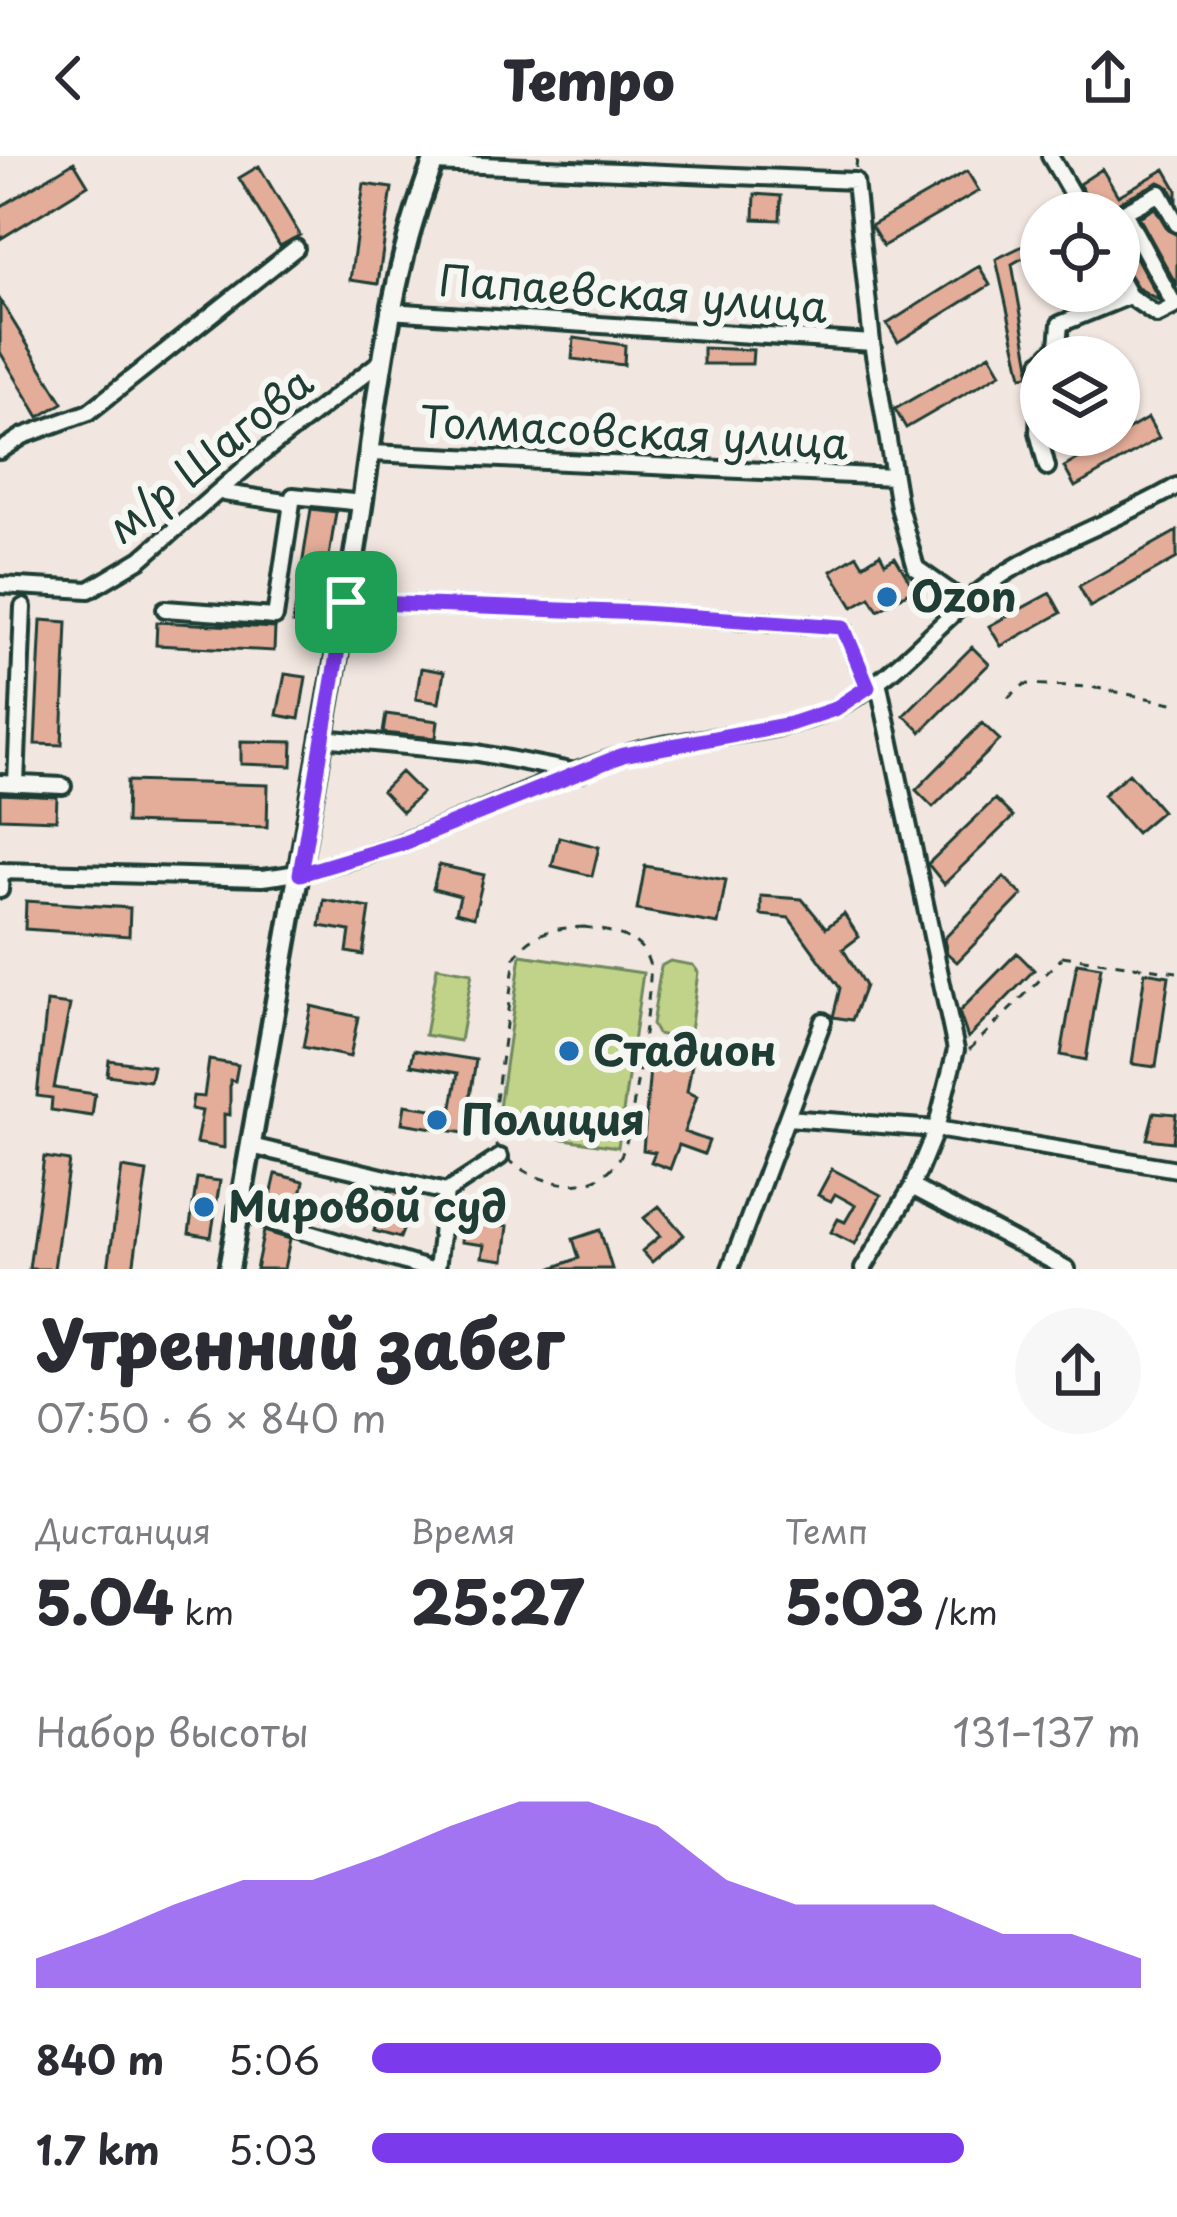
<!DOCTYPE html>
<html lang="ru">
<meta charset="utf-8">
<style>
:root{--surface:#fff;--page:#f7f7f7;--text:#2b2b33;--muted:#7c7c81;--accent:#7c3aed}
body{margin:0;font-family:"Playpen Sans",sans-serif;background:var(--page);color:var(--text);height:100vh;display:flex;flex-direction:column;font-size:45px;white-space:nowrap}
*{box-sizing:border-box;margin:0}
p{font-size:39px;color:var(--muted)}
.icon{flex:none;width:66px;height:66px;fill:none;stroke:currentColor;stroke-width:2;stroke-linecap:round;stroke-linejoin:round}
.map{position:relative;height:1113px;overflow:hidden}
.drawer{display:flex;flex-direction:column;background:var(--surface);flex:1}
.drawer>*{flex:none}
.buttons{position:absolute;left:1020px;top:36px;display:grid;gap:24px}
.buttons a{display:grid;place-items:center;width:120px;height:120px;border-radius:50%;background:var(--surface);box-shadow:0 3px 9px #0004;font-size:60px}
.pin{position:absolute;display:grid;place-items:center;width:102px;height:102px;color:#fff;margin:-51px;border-radius:24px;box-shadow:0 6px 18px #0006}
.round{display:grid;place-items:center;flex:none;width:126px;height:126px;border-radius:63px;background:var(--page)}
.headline{display:flex;align-items:center;justify-content:space-between;height:204px;padding:0 36px}
h1{font-size:66px;font-weight:800;line-height:90px}
.figures{display:grid;grid-template-columns:repeat(3,1fr);gap:18px;height:204px;padding:12px 36px}
.figures div{display:grid;align-content:center}
.figures b{font-size:60px;font-weight:800}
.figures small{font-size:33px;font-weight:400}
.figures p{font-size:33px}
.chart{height:336px;padding:24px 36px}
.chart p{display:flex;justify-content:space-between}
.chart svg{width:100%;height:216px;margin-top:12px;fill:var(--accent);opacity:.7}
ul{padding:0 36px;list-style:none;font-size:39px}
li{display:grid;grid-template-columns:192px 144px 1fr;align-items:center;height:90px}
li i{height:30px;border-radius:15px;background:var(--accent)}
header{display:flex;justify-content:space-between;align-items:center;height:156px;padding:0 36px;background:var(--surface);font-size:54px;font-weight:800}
.map>svg:first-child{display:block}
.green{fill:#c0d388;stroke:#70885e;stroke-width:3}
.building{fill:#e3ad99;stroke:#1f3d34;stroke-width:3}
.lines{fill:none;stroke-linecap:round;stroke-linejoin:round}
.minor-casing{stroke:#1f3d34;stroke-width:22}
.major-casing{stroke:#1f3d34;stroke-width:27}
.path{stroke:#1f3d34;stroke-width:3;stroke-dasharray:9 9;stroke-linecap:butt}
.minor{stroke:#f6f6f2;stroke-width:14}
.major{stroke:#f6f6f2;stroke-width:18}
.route-casing{stroke:#fff;stroke-width:24}
.route{stroke:#7c3aed;stroke-width:15}
.poi-dot{fill:#1f6fb2;stroke:#f6f6f2;stroke-width:4.5}
.labels{text-anchor:middle;stroke-width:12;stroke-linejoin:round;paint-order:stroke}
.street-label{font-size:42px;fill:#1f3d34;stroke:#f6f6f2}
.poi-label{font-size:42px;font-weight:bold;fill:#1f3d34;stroke:#f6f6f2;text-anchor:start}
</style>
<header><svg class="icon" aria-label="back" viewBox="0 0 24 24"><path d="M15 5l-7 7 7 7"/></svg>Tempo<svg class="icon" aria-label="share" viewBox="0 0 24 24"><path d="M12 15V3M7 8l5-5 5 5M5 13v7h14v-7"/></svg></header>
<div class="map">
<svg width="1177" height="1113" viewBox="0 0 1177 1113">
<rect width="100%" height="100%" fill="#f2e7e0"/>
<filter id="ink" filterUnits="userSpaceOnUse"><feTurbulence type="fractalNoise" baseFrequency=".00833" numOctaves="2"/><feDisplacementMap in="SourceGraphic" scale="24" xChannelSelector="R" yChannelSelector="G"/><feConvolveMatrix kernelMatrix="1 2 1 2 8 2 1 2 1" color-interpolation-filters="sRGB"/></filter>
<g filter="url(#ink)">
<path class="green" d="M521,799L643,817L618,991L496,973Z
M670,805L693,809L698,816L690,876L682,883L657,878L652,869L661,810Z
M437,811L472,817L460,885L425,879Z"/>
<path class="building" d="M74,6L88,29L0,83V51Z
M259,10L300,79L280,90L239,22Z
M1102,13L1118,40L1165,13L1177,34V45L1169,31L1159,26L1119,46L1113,57H1097L1079,28Z
M967,15L979,35L883,90L871,70Z
M364,28L392,32L378,128L350,124Z
M755,38L781,40L780,64L754,63Z
M1155,52L1168,74L1177,79V130L1139,61Z
M1119,70L1160,145L1138,132L1119,103Z
M1041,81V117L1030,98L1012,108L1030,209L1029,219L1022,220L996,103Z
M979,110L990,129L898,186L887,168Z
M0,144L63,247L39,261L0,196Z
M574,182L625,189L624,209L572,203Z
M703,192L753,194L752,208H703Z
M990,198L1001,217L906,272L895,253Z
M1148,262L1159,282L1075,331L1064,311Z
M311,353L336,356L318,471L293,467Z
M1177,375V402L1090,451L1079,430Z
M880,398L885,407L895,401L914,433L878,454L870,441L853,451L831,415L857,399L863,409Z
M1050,437L1061,457L1001,490L989,470Z
M41,464L67,466L62,589L35,588Z
M157,466L275,472L274,495L156,489Z
M972,491L989,508L921,576L904,559Z
M421,512L444,516L439,547L416,543Z
M285,518L306,521L299,563L277,559Z
M386,558L438,565L436,582L383,577Z
M982,567L1000,584L933,651L916,634Z
M241,585L293,586L292,610L241,608Z
M401,616L422,637L402,656L382,635Z
M1129,617L1162,655L1136,677L1103,639Z
M127,625L268,629L267,671L126,667Z
M0,638L57,641L56,664L0,662Z
M995,643L1013,661L944,728L928,708Z
M559,681L599,691L592,720L552,710Z
M439,709L484,719L474,761L456,756L460,740L433,733Z
M645,710L726,724L718,768L637,754Z
M1004,721L1022,739L957,806L947,797L944,783Z
M761,740L802,743L826,772L844,758L859,781L843,793L865,830L852,864L833,861L840,832L789,762L761,759Z
M324,744L370,752L363,799L347,796L350,775L320,770Z
M26,745L130,752L129,780L25,773Z
M1017,797L1034,814L968,882L959,856Z
M1077,807L1101,811L1086,904L1061,899Z
M1145,816L1169,820L1156,911L1132,908Z
M47,846L70,849L54,932L95,938L92,960L51,954L52,942L37,940Z
M311,850L358,861L350,901L303,891Z
M652,889L694,896L687,936L697,940L684,976L709,985L704,998L679,989L670,1013L651,1006L655,996L643,994Z
M414,894L476,904L467,959L473,960L470,978L402,967L405,949L451,956L458,917L411,909Z
M109,904L153,910L150,925L107,919Z
M209,904L238,909L235,925L230,924V959L224,958V992L196,987L202,955L191,953L193,940L204,941Z
M1154,956L1176,958L1173,986L1147,983Z
M44,1001L69,1005L54,1113H29Z
M122,1012L147,1016L133,1113H108Z
M832,1013L881,1039L855,1088L831,1076L838,1063L845,1066L855,1049L835,1038L831,1045L818,1039Z
M276,1018L304,1025L296,1061L268,1053Z
M197,1022L220,1025L211,1081L189,1077Z
M389,1034L416,1041L400,1082L374,1075Z
M659,1050L684,1079L652,1106L642,1095L660,1080L644,1062Z
M464,1064L508,1070L504,1104L482,1101L484,1089L461,1086Z
M600,1074L612,1113H550L579,1102L573,1083Z
M264,1075L290,1083L284,1113H256Z"/>
<g class="lines">
<g class="minor-casing">
<path id="minor" d="M1050,0L1083,57
M433,7L855,25L872,187L899,351L916,412L966,447
M1119,122L1129,140L1157,159L1177,149
M1175,150L1124,56L1160,37L1177,68
M389,155L872,187
M1047,201L1058,190L1060,168L1129,140
M1041,206L1038,276L1047,311
M0,295L23,280L89,256L296,92
M371,297L894,321
M224,337L292,347
M0,429L89,434L141,403L260,299L384,203
M346,446L642,457L843,471L868,531
M165,453L275,461L293,340L363,347
M323,582L478,597L581,617
M0,627L63,630
M16,628L23,451
M0,715L262,722C391,708 501,637 623,599C691,577 771,584 836,552C894,524 933,470 984,432C1042,388 1115,367 1177,330
M0,734L1,715
M787,962L936,973L1177,1013
M251,990L446,1036L500,1001
M912,1031L1067,1113
M239,1056L428,1113
M437,1113L446,1036
M730,1113L823,865
M863,1113L912,1031L936,973L956,894L878,525"/>
</g>
<g class="major-casing">
<path id="major" d="M229,1113C271,876 313,639 354,401C376,267 384,126 436,0"/>
</g>
<path class="path" d="M856,12L857,0
M1008,542L1025,528L1092,531L1177,548
M584,771C603,774 631,778 643,794C646,799 649,805 650,811C653,825 631,978 624,993C600,1053 512,1026 491,981L515,801C532,775 555,772 584,771Z
M1062,800L1177,816
M969,894L1062,802"/>
<use href="#minor" class="minor"/>
<use href="#major" class="major"/>
</g>
</g>
<g class="lines" filter="url(#ink)">
<g class="route-casing">
<path id="route" d="M346,446L641,457L843,471L868,531L835,553L790,568L623,599L404,687L300,718Z"/>
</g>
<use href="#route" class="route"/>
</g>
<g class="poi-dot">
<circle cx="887" cy="441" r="12"/>
<circle cx="569" cy="895" r="12"/>
<circle cx="437" cy="964" r="12"/>
<circle cx="204" cy="1051" r="12"/>
</g>
<g class="labels">
<g class="street-label">
<text transform="translate(633 138) rotate(4)" y="15">Папаевская улица</text>
<text transform="translate(634 277) rotate(3)" y="15">Толмасовская улица</text>
<text transform="translate(210 299) rotate(-39)" y="15">м/р Шагова</text>
</g>
<g class="poi-label">
<text x="911" y="456">Ozon</text>
<text x="593" y="910">Стадион</text>
<text x="461" y="979">Полиция</text>
<text x="228" y="1066">Мировой суд</text>
</g>
</g>
</svg>
<div class="buttons">
<a><svg class="icon" aria-label="locate" viewBox="0 0 24 24"><circle cx="12" cy="12" r="6"/><path d="M12 2v4M12 18v4M2 12h4M18 12h4"/></svg></a>
<a><svg class="icon" aria-label="layers" viewBox="0 0 24 24"><path d="M12 4l9 5-9 5-9-5zM3 14l9 5 9-5"/></svg></a>
</div>
<div class="pin" style="left:346px;top:446px;background:#1e9e55"><svg class="icon" aria-label="arrive" viewBox="0 0 24 24"><path d="M6 21V4h12l-3 4 3 4H6"/></svg></div>
</div>
<section class="drawer">
<div class="headline"><div><h1>Утренний забег</h1><p>07:50 · 6 × 840 m</p></div><a class="round"><svg class="icon" aria-label="share" viewBox="0 0 24 24"><path d="M12 15V3M7 8l5-5 5 5M5 13v7h14v-7"/></svg></a></div>
<div class="figures">
<div><p>Дистанция</p><b>5.04<small> km</small></b></div>
<div><p>Время</p><b>25:27</b></div>
<div><p>Темп</p><b>5:03<small> /km</small></b></div>
</div>
<div class="chart"><p><span>Набор высоты</span>131–137 m</p>
<svg viewBox="0 0 160 44" preserveAspectRatio="none"><path d="M0 44V38L10 33L20 27L30 22L40 22L50 17L60 11L70 6L80 6L90 11L100 22L110 27L120 27L130 27L140 33L150 33L160 38V44z"/></svg>
</div>
<ul>
<li><b>840 m</b>5:06<i style="width:74%"></i></li>
<li><b>1.7 km</b>5:03<i style="width:77%"></i></li>
</ul>
</section>
